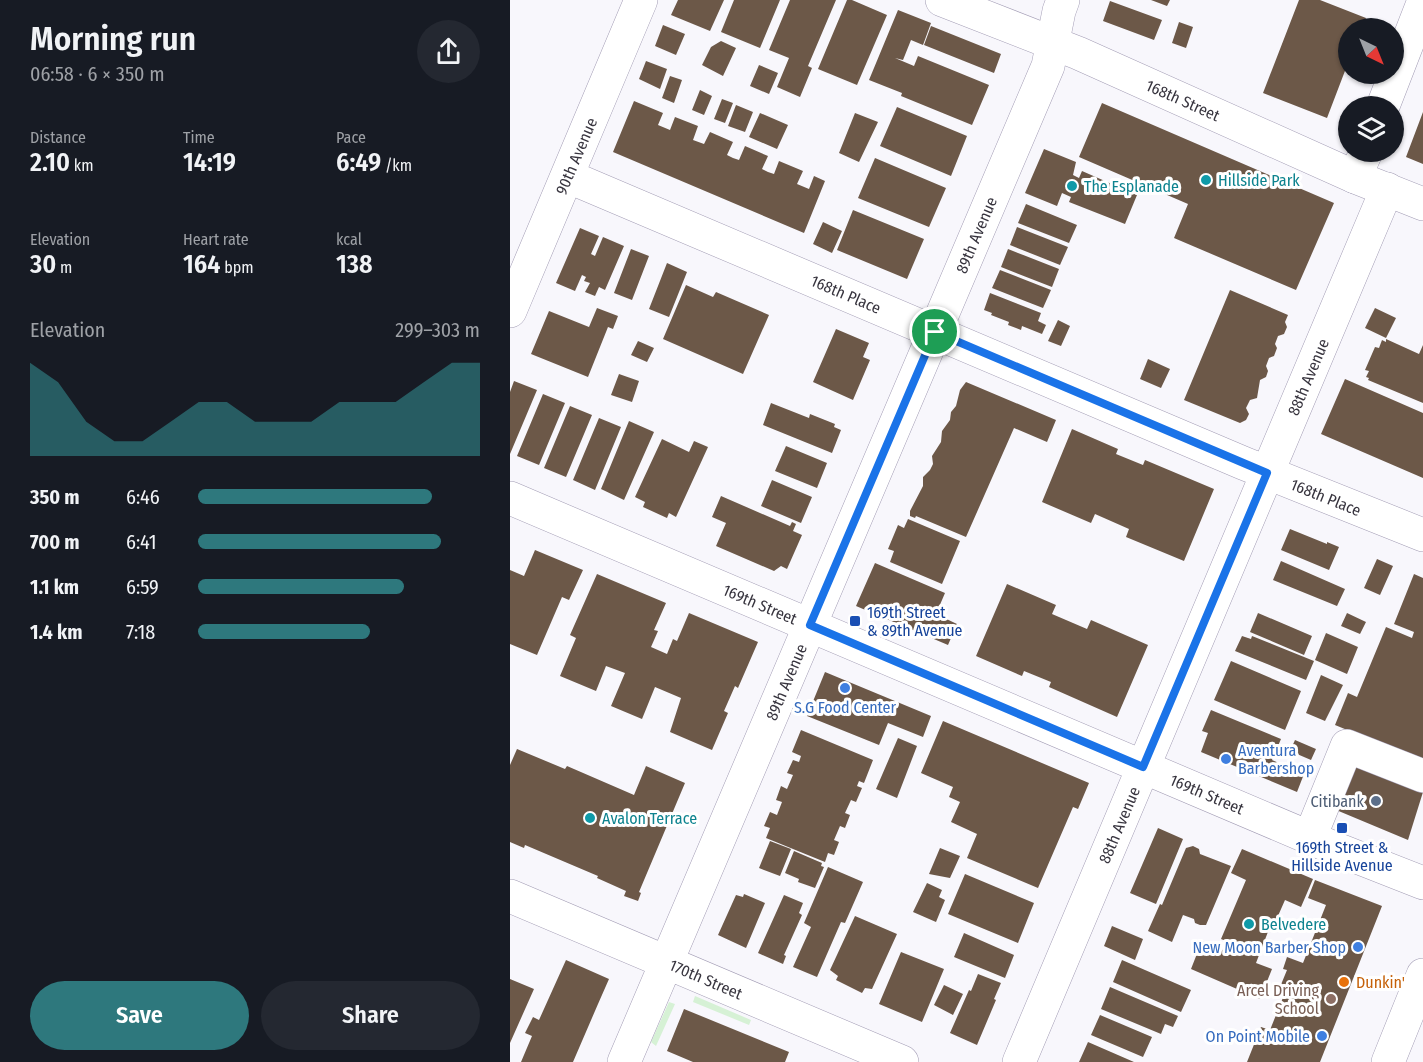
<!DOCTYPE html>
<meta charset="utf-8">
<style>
:root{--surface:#171b24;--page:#242831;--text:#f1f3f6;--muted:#9ea1a6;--accent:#2e787d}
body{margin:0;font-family:"Fira Sans Condensed",sans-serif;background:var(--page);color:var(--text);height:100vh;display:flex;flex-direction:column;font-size:22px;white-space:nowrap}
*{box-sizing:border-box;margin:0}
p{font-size:20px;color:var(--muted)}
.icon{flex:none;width:33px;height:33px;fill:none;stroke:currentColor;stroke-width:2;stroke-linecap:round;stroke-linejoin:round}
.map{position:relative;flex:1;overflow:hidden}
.side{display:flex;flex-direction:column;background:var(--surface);width:510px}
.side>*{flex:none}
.needle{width:39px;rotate:137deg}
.controls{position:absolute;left:828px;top:18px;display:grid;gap:12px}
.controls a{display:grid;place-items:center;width:66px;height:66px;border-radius:50%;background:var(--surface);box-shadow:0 2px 4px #0004;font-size:30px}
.pin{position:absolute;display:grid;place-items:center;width:51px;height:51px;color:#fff;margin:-26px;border:3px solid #fff;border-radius:50%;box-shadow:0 2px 6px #0007}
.round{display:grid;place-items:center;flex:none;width:63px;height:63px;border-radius:32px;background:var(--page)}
.summary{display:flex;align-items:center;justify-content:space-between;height:102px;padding:0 30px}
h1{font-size:33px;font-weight:600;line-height:45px}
.stats{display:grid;grid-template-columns:repeat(3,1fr);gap:9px;height:102px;padding:6px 30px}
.stats div{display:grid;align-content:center}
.stats b{font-size:26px;font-weight:600}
.stats small{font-size:16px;font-weight:400}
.stats p{font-size:16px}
.chart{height:168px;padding:12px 30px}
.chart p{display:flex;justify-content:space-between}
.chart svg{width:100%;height:108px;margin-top:6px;fill:var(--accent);opacity:.7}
.button{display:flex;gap:12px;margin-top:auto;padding:12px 30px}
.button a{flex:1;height:69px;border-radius:36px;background:var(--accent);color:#fff;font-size:24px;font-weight:600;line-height:69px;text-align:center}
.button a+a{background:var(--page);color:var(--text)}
ul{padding:0 30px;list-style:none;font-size:20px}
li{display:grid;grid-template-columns:96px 72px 1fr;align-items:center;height:45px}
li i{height:15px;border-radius:8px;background:var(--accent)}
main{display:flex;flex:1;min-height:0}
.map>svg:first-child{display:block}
.green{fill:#d6f1d5}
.building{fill:#6c5848}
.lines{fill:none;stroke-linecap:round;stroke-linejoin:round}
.minor-casing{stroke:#a39db5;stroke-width:34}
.major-casing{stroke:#a39db5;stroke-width:34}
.minor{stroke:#fff;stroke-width:33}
.major{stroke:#fff;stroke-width:33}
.route-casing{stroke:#fff;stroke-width:12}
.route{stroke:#1a73e8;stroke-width:8}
.culture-dot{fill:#0f9aa8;stroke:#fff;stroke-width:2}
.transit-dot{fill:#1a4fb4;stroke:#fff;stroke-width:2}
.shop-dot{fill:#3f7fe0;stroke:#fff;stroke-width:2}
.service-dot{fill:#5c6f8a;stroke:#fff;stroke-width:2}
.food-dot{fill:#e8710a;stroke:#fff;stroke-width:2}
.education-dot{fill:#8d6e63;stroke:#fff;stroke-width:2}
.labels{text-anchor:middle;stroke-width:6;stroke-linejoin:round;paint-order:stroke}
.street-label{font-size:16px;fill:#38353f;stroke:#fff}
.culture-label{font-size:16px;fill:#0d838f;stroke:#fff;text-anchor:start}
.transit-label{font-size:16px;fill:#164399;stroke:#fff;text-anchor:start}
.shop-label{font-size:16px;fill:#366cbe;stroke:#fff;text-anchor:end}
.service-label{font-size:16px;fill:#4e5e75;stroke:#fff;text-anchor:end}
.food-label{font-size:16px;fill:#c56008;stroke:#fff;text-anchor:start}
.education-label{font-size:16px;fill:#785e54;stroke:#fff;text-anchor:end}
</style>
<main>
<section class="side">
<div class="summary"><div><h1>Morning run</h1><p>06:58 · 6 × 350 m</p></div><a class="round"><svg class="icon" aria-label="share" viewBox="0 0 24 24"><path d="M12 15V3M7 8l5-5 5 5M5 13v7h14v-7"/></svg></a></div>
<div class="stats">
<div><p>Distance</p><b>2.10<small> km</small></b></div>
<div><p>Time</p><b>14:19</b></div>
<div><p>Pace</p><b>6:49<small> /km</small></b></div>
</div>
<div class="stats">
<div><p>Elevation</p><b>30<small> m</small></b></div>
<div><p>Heart rate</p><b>164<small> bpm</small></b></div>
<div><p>kcal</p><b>138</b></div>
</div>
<div class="chart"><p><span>Elevation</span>299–303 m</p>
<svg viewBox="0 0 160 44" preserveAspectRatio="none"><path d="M0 44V6L10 14L20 30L30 38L40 38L50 30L60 22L70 22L80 30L90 30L100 30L110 22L120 22L130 22L140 14L150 6L160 6V44z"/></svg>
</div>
<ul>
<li><b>350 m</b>6:46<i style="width:83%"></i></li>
<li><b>700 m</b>6:41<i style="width:86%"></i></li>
<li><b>1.1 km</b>6:59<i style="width:73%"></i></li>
<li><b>1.4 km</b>7:18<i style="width:61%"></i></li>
</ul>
<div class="button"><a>Save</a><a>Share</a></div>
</section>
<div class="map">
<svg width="913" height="1062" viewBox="0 0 913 1062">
<rect width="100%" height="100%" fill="#f8f7fc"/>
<path class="green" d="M185,996L241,1020L239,1025L183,1002Z
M159,1002L165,1004L146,1046L141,1042Z"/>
<path class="building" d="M168,0H214L200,31L161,15Z
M224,0H270L250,48L211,32Z
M280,0H326L298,66L302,68L290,97L267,87L279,58L259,50Z
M337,0H342L377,15L347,85L308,69Z
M641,0H660L657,6Z
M789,0H810L856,18L852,28H838V63L817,118L753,93Z
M600,1L652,20L644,40L593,21Z
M388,10L421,23L413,45L401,40L393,60L385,58L404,66L408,56L479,85L462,125L391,96L392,93L359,80Z
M669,22L683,27L676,48L662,43Z
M153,25L175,34L166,55L145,46Z
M421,26L491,54L484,73L414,45Z
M211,41L226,48L213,76L192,65L201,47Z
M136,61L157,69L150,89L129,79Z
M249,65L268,73L259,94L240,86Z
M160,76L172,80L164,103L152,98Z
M190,90L202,96L194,115L182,110Z
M212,99L223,103L215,123L204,119Z
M124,101L153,113L148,125L160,130L165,117L188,126L183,140L194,144L200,132L223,142L217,155L223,158L229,160L235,146L258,156L252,169L258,172L264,174L269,161L293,171L287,184L299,189L304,176L315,181L294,233L103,152Z
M592,103L824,203L786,290L664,238L678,204L569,157Z
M226,105L243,112L235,132L218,126Z
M387,107L457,136L441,176L370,146Z
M913,112V164L896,157Z
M250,113L278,125L267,149L239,137Z
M345,113L368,122L349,162L329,153Z
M534,149L566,162L563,175L569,178L572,171L627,195L615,224L559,202L561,197L552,193L547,206L515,193Z
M365,158L436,188L419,227L348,198Z
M516,204L567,225L559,243L508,223Z
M343,210L414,239L397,279L327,250Z
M313,222L332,231L322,253L303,244Z
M507,227L558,247L550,265L500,245Z
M70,228L89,236L81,254L85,256L93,237L114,246L95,290L89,287L85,296L75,292L80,283L74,281L76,277L72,275L65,291L46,283Z
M121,249L139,256L122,300L104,293Z
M498,249L549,269L542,287L491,267Z
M157,263L177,272L159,317L139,309Z
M490,270L541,290L533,308L482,288Z
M176,285L203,297L206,292L259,315L233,374L153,339Z
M720,290L778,315L775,322L777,327L774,334L768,336L765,344L767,348L764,356L759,358L756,366L758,371L756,377L750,380L747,398L740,400L736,408L739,414L736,420L730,423L674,400Z
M480,293L531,313L528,321L536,325L532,334L512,326L511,330L498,325L499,322L481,315L482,313L474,310Z
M87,308L108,316L103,329L98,327L78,377L21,354L39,311L79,327Z
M865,308L886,318L876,338L855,328Z
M548,320L560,326L551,346L538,341Z
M326,329L359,343L353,357L360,360L343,400L303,382Z
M876,339L909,354L913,345V403L858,380L859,378L856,377L859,371L855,370L865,347L869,348L872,340L876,342Z
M128,341L144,348L137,362L121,355Z
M638,359L660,369L651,388L630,379Z
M109,374L129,381L122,402L101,395Z
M835,379L913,413V478L811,434Z
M4,381L27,390L0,454V392Z
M456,382L546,420L537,442L504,428L456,537L406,516L405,518L400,516V511L413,486V477L420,470L423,464L422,456L431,442L432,431L440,420L441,412L446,406L450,390Z
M33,394L55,403L29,465L7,456Z
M261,403L299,418L300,414L325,424L324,427L331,430L322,453L253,425Z
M60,406L82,415L56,477L34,468Z
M89,418L111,427L85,490L63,480Z
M119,421L144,432L114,500L91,489Z
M562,429L608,449L606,454L633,465L635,460L704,489L674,561L616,537L619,529L585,514L581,523L532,502Z
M152,439L179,452L184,441L198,447L166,517L159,513L157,518L133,507L135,502L125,497Z
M276,446L317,463L307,488L265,471Z
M262,480L302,497L291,523L251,506Z
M211,496L280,526L282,522L286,524L283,531L292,535L277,569L271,566L264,571L206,546L216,523L202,517Z
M398,519L450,541L432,584L380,562L384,551L378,549L388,525L394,528Z
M780,529L817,544V542L829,547L819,570L771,550Z
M25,550L73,570L59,600L52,597L27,655L0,644V570L14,576Z
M867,559L883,566L870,595L854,588Z
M771,561L835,589L827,606L763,580Z
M365,563L435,593L426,614L447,624L438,645L346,606Z
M87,574L156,603L144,630L148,631L141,647L157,654L163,639L167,641L179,613L248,642L228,688L225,686L214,711L218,713L202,750L160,732L171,698L145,687L132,719L101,706L115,673L96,666L86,691L50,676L66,638L60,635Z
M904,574L913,578V761L825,725L838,693L847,697L876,627L902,638L904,632L884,624Z
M497,584L546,605L542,614L577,629L581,620L638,645L607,717L539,687L541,682L514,671L512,676L466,656Z
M748,613L802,636L794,655L740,632Z
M837,613L856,622L850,634L831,626Z
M816,633L848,647L837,674L805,660Z
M732,636L741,639L742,636L804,661L796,680L725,651Z
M721,661L791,691L775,730L704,700Z
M315,672L421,716L413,737L378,723L369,745L297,716Z
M811,675L833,685L815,721L796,713Z
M701,710L771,739L762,760L794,774L787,792L691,752L698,733L692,731Z
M433,721L579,783L568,809L563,807L528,888L457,858L467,834L441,822L450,802L439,797L443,787L411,773Z
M291,730L363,760L354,783L349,781L347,786L352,788L346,802L341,800L335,813L340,815L335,828L330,826L324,840L329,842L324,855L318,853L315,862L256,838L260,828L254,826L260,812L267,815L272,802L266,800L271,786L277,789L283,775L277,773L283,760L289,762L291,756L282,752Z
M388,738L407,746L387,798L366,789Z
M785,740L806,749L801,760L780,751Z
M7,749L55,769L57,766L124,795L136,766L175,783L129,892L131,893L128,901L114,896L116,891L87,878L88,876L15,845L14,848L0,842V765Z
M847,761L913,783V792L898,840L819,807Z
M648,828L673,839L646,904L620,893Z
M260,841L281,849L270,876L249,868Z
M683,846L689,849L690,854L721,866L696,925H690L685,923L684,919L673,915L662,942L638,931L650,904L652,905L676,848Z
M430,848L450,856L440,878L419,874Z
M732,849L803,879L791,907L775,900L764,925L761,924L746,963L762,969L750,999L681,969L692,941L713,950L716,941L711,939L736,880L721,873Z
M284,851L312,863L311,866L314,867L305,888L288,882L289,879L275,873Z
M318,867L353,882L335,923L331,922L307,977L283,967L301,927L294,923Z
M455,874L524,903L508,943L438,914Z
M805,880L872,906L810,1062H737L751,1027L760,1030L776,990L770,987L777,970L773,969L777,957L793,963L816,905L798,898Z
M417,883L432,890L429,897L435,900L426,922L403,912Z
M234,894L255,903L236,948L208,935L226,895L233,897Z
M274,895L293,903L289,913L292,915L274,955L276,956L273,964L248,953Z
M345,916L387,934L362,989L355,988L352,993L326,980L328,976L320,970Z
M602,926L633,939L625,960L594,946Z
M454,933L504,955L495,978L444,957Z
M391,952L434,969L412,1022L369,1004Z
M56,960L99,979L88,1004L63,1062H11L22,1036L15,1033L23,1017L29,1020Z
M612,960L681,990L671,1012L603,982Z
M468,974L491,983L484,999L486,1000L467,1045L440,1033L459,990L461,991Z
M0,979L24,989L0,1043Z
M434,985L453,994L443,1015L424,1005Z
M600,987L668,1016L663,1027L655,1024L651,1034L591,1009Z
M174,1009L279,1052L275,1062H183L157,1051Z
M590,1015L642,1037L633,1057L581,1035Z
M578,1042L624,1062H569Z"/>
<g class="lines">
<g class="minor-casing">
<path id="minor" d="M873,106L913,3
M57,176L733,463L913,535
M845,177L856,152
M0,311L131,0
M0,498L824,848L913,883
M800,837L837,746L913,776
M0,896L392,1062
M114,1062L538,66L549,11L553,0
M509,1062L877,189"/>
</g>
<g class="major-casing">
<path id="major" d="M432,0L568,53L845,177L913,204
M878,1062L913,975"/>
</g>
<use href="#minor" class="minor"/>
<use href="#major" class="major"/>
</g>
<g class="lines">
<g class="route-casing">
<path id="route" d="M425,332L757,473L633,767L300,625Z"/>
</g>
<use href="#route" class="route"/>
</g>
<g class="culture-dot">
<circle cx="696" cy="180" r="6"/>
<circle cx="562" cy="186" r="6"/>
<circle cx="80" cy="818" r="6"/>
<circle cx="739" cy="924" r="6"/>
</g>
<g class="transit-dot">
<rect x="339" y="615" width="12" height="12" rx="3"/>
<rect x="826" y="822" width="12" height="12" rx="3"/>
</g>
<g class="shop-dot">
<circle cx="335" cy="688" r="6"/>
<circle cx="716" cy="759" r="6"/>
<circle cx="848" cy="947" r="6"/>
<circle cx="812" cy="1036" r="6"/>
</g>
<circle class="service-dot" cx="866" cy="801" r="6"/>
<circle class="food-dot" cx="834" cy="982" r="6"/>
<circle class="education-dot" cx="821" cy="999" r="6"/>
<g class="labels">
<g class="street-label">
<text transform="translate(673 100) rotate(24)" y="6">168th Street</text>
<text transform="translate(66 156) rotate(-67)" y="6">90th Avenue</text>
<text transform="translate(466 235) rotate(-67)" y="6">89th Avenue</text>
<text transform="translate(336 294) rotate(23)" y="6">168th Place</text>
<text transform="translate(798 377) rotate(-67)" y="6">88th Avenue</text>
<text transform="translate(816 497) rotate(22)" y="6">168th Place</text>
<text transform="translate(250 604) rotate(23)" y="6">169th Street</text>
<text transform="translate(276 682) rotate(-67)" y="6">89th Avenue</text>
<text transform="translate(697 794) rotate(23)" y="6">169th Street</text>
<text transform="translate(609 825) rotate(-67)" y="6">88th Avenue</text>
<text transform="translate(196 979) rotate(23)" y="6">170th Street</text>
</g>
<g class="culture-label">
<text x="708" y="186">Hillside Park</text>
<text x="574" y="192">The Esplanade</text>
<text x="92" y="824">Avalon Terrace</text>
<text x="751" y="930">Belvedere</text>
</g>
<g class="transit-label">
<text x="357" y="618">169th Street<tspan x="357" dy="18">&amp; 89th Avenue</tspan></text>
<text x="832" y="853" text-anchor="middle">169th Street &amp;<tspan x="832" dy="18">Hillside Avenue</tspan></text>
</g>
<g class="shop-label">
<text x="335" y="713" text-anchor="middle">S.G Food Center</text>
<text x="728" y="756" text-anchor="start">Aventura<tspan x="728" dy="18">Barbershop</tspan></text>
<text x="836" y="953">New Moon Barber Shop</text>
<text x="800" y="1042">On Point Mobile</text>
</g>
<g class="service-label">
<text x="854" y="807">Citibank</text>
</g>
<g class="food-label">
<text x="846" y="988">Dunkin'</text>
</g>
<g class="education-label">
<text x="809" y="996">Arcel Driving<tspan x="809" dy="18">School</tspan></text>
</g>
</g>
</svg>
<div class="controls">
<a><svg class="needle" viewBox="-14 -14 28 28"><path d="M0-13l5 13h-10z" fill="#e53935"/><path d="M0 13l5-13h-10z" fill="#9ea1a6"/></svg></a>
<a><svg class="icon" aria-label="layers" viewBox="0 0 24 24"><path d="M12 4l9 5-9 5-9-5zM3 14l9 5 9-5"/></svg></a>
</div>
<div class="pin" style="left:425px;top:332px;background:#1e9e55"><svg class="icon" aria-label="arrive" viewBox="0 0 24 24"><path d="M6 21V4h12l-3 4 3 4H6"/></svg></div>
</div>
</main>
